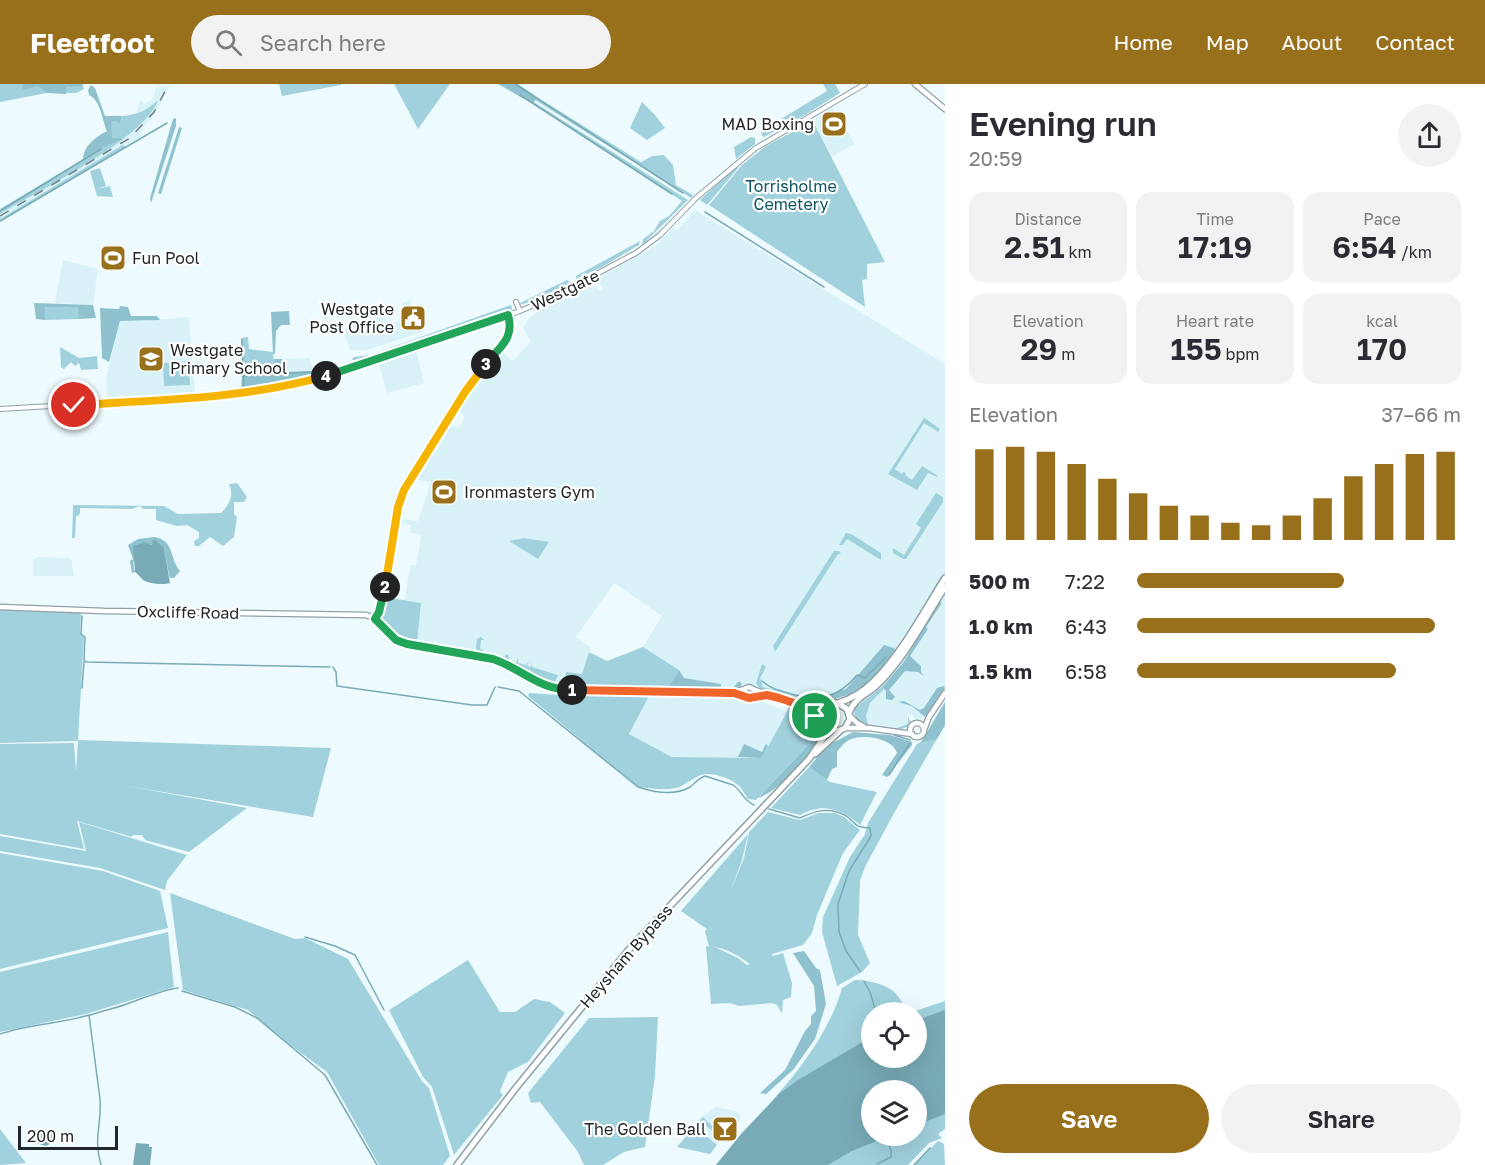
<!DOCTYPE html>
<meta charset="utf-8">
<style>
:root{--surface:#fff;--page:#f2f2f3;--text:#2b2b33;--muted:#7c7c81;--accent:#98701b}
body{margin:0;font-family:"Golos Text",sans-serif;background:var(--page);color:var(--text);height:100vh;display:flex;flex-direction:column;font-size:22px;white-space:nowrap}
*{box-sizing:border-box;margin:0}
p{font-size:20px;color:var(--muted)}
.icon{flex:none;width:33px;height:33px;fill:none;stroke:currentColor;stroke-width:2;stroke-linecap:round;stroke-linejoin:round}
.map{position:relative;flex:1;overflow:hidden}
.panel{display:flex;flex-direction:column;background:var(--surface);width:540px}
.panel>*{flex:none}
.buttons{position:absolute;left:861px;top:918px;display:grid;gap:12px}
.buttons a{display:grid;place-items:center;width:66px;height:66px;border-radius:50%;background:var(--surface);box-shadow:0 6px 24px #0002;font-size:30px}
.scale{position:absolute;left:18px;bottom:15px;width:100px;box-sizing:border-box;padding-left:6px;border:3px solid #212728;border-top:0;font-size:16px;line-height:21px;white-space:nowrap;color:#212728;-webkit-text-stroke:4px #fff;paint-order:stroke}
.pin{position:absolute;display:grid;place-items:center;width:51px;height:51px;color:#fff;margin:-26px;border:3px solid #fff;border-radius:50%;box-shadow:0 2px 6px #0007}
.km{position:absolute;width:30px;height:30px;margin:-15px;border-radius:50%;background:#222;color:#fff;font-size:16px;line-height:30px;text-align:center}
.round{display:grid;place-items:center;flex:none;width:63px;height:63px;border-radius:32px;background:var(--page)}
.head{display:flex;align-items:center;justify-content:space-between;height:102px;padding:0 24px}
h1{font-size:33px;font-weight:600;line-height:45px}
.stats{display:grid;grid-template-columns:repeat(3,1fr);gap:9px;height:102px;padding:6px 24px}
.stats div{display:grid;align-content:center;border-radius:15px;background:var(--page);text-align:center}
.stats b{font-size:30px;font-weight:600}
.stats small{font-size:16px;font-weight:400}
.stats p{font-size:16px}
.chart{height:168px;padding:12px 24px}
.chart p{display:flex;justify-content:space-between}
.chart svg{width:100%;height:108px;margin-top:6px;stroke:var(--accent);stroke-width:6}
.primary-button{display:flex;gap:12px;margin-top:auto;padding:12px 24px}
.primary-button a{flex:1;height:69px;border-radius:36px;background:var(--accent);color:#fff;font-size:24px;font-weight:600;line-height:69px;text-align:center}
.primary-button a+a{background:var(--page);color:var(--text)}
ul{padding:0 24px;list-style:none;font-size:20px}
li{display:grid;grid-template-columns:96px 72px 1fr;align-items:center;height:45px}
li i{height:15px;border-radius:8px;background:var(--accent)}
header{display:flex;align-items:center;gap:36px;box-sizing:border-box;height:84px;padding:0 30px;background:var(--accent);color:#fff}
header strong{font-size:28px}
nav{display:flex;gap:33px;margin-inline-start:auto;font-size:21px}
.search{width:420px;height:54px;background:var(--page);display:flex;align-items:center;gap:15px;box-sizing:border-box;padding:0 21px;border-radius:33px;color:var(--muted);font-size:22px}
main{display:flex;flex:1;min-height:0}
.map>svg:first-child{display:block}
.built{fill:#d8f2f8}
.green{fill:#a1d1dd}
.forest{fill:#8fc2ce}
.water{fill:#79abb7}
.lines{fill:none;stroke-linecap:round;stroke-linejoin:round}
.stream{stroke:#79abb7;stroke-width:1.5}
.tertiary-casing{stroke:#90a0a4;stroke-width:6}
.secondary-casing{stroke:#90a0a4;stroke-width:7}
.primary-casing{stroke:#90a0a4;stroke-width:7}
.trunk-casing{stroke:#90a0a4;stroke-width:8}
.tertiary{stroke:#fff;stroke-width:4}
.secondary{stroke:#fff;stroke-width:4.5}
.primary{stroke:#fff;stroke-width:4.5}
.trunk{stroke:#fff;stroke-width:5}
.rail{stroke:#757f80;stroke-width:1.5;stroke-dasharray:10 10;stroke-linecap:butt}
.split-1-casing{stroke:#fff;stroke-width:12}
.split-2-casing{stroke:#fff;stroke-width:12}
.split-3-casing{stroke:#fff;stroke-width:12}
.split-4-casing{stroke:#fff;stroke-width:12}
.split-5-casing{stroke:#fff;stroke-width:12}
.split-1{stroke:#f0652b;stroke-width:8}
.split-2{stroke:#22a559;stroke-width:8}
.split-3{stroke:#f5b400;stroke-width:8}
.split-4{stroke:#22a559;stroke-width:8}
.split-5{stroke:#f5b400;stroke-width:8}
.labels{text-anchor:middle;stroke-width:4.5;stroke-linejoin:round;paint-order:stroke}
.poi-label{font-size:16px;fill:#212728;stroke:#fff;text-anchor:end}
.park-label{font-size:16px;fill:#0c5462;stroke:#fff}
.street-label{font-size:16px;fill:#212728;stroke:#fff}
</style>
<header>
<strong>Fleetfoot</strong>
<div class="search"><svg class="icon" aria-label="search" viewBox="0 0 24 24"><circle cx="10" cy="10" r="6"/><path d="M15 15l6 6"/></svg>Search here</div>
<nav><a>Home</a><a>Map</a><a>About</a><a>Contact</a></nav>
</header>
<main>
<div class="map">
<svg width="945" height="1081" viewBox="0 0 945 1081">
<rect width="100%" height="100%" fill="#edfbfe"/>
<path class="built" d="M170,2L155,30L140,49L141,53L0,138V125L102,64L111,48L113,31L125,32L136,30L140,16L145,20L154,13L156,3Z
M832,23L855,60L832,72L813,37Z
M695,126L945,280V604L930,628L921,636L915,635L912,630L908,632L909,638L908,642L894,645L867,642L860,639L855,633L854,625L856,622L834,611L816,620L755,602L742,600L735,601L733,604L721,603V600L683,594L679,586L643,563L662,532L614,499L576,553L591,563L582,591H566L565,602L553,603L544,599L504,576L480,570L476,566L470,565L466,567L417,559L421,519L405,516L409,488L412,481H416L421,454L420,450L411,449V441L399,440L400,435L418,437L431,398L412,395L449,340L458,343L461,341L465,332L456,324L475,296L501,267L513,277L531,257L523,245L528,235L539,226L593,199L600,207L603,205L596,196L658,160L674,143L676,146L680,143Z
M63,176L98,185L93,221L55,219Z
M410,216L413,227L417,226L424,247L367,266H350L344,246L347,243L384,231L388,241L407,234L402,219Z
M189,233L195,309L108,314L106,294L120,237H143Z
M416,267L424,299L387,309L379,280Z
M310,274L313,287L283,288L282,275Z
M39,473L71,474L74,492H33V475Z
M650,610L737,611L743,619L747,621L755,614L787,628L762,674L672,673L629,650Z
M715,1023L733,1026L741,1031L739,1038L733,1042L724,1055L721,1054L710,1070L677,1063L698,1036Z"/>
<path class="green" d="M0,0H82L84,5L76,9H47L0,18Z
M279,0H341V1L282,12Z
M394,0H450L418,45Z
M823,0H835L840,9L805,31L764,53L762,52L761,47L827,7Z
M537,13L641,78L652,72L664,71L673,81L676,101L693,111L691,114L535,16Z
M158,16C146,54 36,108 0,130V125L102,64L122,56L111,54V38L115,37L120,40L122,32C136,31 148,26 158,16Z
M534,18L688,116L645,158L655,151L688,119L654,153L642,161L643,155L654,147L660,137L669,132L682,117L533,20Z
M642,18L655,31L665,44L647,56L630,44Z
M813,37L885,178L867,180V195L862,196L865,223L709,121L742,81L766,62Z
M751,53L755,54V60L736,75L734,63Z
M123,61L126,63L0,138V135Z
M739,83L707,121L700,116L733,85Z
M100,84L106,102L97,105L110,102L113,113L97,112L90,87Z
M640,157L639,161L602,183L576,195V192Z
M567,196L571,199L534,217L519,221L520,219Z
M511,221L512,226L357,279L352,275L354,273L370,271Z
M44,223H79V235L45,236Z
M248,253L249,265L273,268L275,289H242L241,254Z
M60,263L79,274L97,272L98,285L81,286L79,279L75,282L71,278L64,285L61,283Z
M189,278L190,301L164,302L163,279Z
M916,328L940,345L937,349V347L924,339L895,385L902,390L903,388L906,389L905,391L912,396L922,382L938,392L937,393L928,389L917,406L888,390L924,334Z
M237,399L247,413L244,418H234V430L237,433L234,453L223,462L210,453L199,462H195L194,457L199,454V448L187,441L177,442L156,436V425H143L140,422L132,425L80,424V430L76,433L75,454H72L73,421L164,422L178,430L221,429C230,420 234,412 229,400Z
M936,409L943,413V418L906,475H903L893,469V464L904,471L921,444L916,440Z
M846,449L851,450L881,469V476L847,455L843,461H839Z
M524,454L549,458L538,475L509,457Z
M834,467H839L841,470H838L775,568L773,562Z
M385,513L421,519L417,559C400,556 392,550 382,536Z
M0,525L81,529L80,549L84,553L78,656L331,664L313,733L127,702L247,724L189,768L145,756L142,751H133L132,753L77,737L84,765L0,750V660L74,659L76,687L78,657L0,659Z
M481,553L484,556H481L480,565L483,566V568L495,571L498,569L497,571L505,573L506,570L508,571L510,577L516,579L518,574V579L526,581L529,577L527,582L531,583L532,578V583L558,591L554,600L544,599L504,576L477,568L476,564L477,555Z
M643,563L679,586L668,604L565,602L566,588L582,590L589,568L607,577Z
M762,580L766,583L760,594L763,603L800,613L799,618L761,607L756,599Z
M882,603L884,605L870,619L866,632L868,640L871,642L894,645L908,640V632L910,638L907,643C893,649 849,646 855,624Z
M529,609L559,611L650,610L629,650L672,673L762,674L789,624C800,629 811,635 816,647L809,660L756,716L748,715C745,711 743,706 740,703C733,695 711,687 701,691C692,694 686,701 676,704C664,707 651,704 638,703L528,612Z
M945,618V641L893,731L865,783L860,797L858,851L870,879L862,888L837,902L822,848L823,833L850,773L865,750L868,739L917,660C930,654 938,630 945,618Z
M809,683L830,698L877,708L860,741C841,725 823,718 800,731L771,724Z
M768,728L800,736L819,729H835L844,733L860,746L843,769L817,831L812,849L803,861L772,870L773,872L783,869L792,899L791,913L783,916L782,930L777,921L772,919L739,922L730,919L711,920L706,862L717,864L738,874L747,881L750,880C739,872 724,862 709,863L705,847L707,845L681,827L748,750L742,776L730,808L744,774L749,748Z
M79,738L187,771L167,797L165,806L100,784L0,767V752L86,767Z
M0,769L103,787L160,807L168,844L0,885Z
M170,809L295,855L305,854L348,875L422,997L429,1004L450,1072L443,1081H379L327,988L275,950L248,926L183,906Z
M168,848L174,903L86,930L0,948V888Z
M468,876L500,928H515L534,915L550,918L565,929L528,978L508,988L500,1007L503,1011L454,1071L432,1003L423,993L389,926Z
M855,896C867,896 887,900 895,909C901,915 904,923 910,928H872V974H916V928H912L945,917V996L916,1006H872L716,1081C760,1026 822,974 842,904Z
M658,933L655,992L645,1063L624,1068L603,1081H584L578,1068L540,1018L531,1019L528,1009L589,934Z
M945,1023V1045L938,1050L942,1054L929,1059L908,1081H767L872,1052H916L917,1034Z
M703,1033L713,1043L711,1046L703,1039L699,1046L717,1061L710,1070L677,1063Z
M0,1045L26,1079L0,1081Z
M938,1057L944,1060L945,1081H914Z"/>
<path class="forest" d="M23,0H82L83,2L66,3V10L47,9L38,2L22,6Z
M498,0H518L537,13L533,20Z
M91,1L95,4L105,32H122L120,40L115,37L111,38L112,54H121L122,56L102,64L83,75C84,61 96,53 107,47C102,36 101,17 89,11L88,6Z
M176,34V42L151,119L150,114L173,35Z
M179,43L182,44L161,110L158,109Z
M34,219L93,221L96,234L79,235L78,223H45V236L36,235Z
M120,222L128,223L131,232H157L160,236L120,237L109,278L102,274L100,224L119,225Z
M289,227L290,241H281L276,247L275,270H273L271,228Z
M274,275H282L283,288L313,287V291L241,305L242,289H275Z
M154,453C175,456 169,474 180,487L174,494H170L169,491L164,464L154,460L149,461L146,458C138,468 130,475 135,488L132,489L130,477L133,475L128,461L138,455Z
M940,518L942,519L926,543L928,545L910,572L921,582V588L924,592L918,588L905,587L889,606L895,613L892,616L886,615V607L882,603L903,579Z
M884,561L894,564L895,566C884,582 869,607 849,611C844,612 840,613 835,615C817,621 818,622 799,618L800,613L818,614L846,605Z
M679,586L684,594L721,600V603L733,604L739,597L742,600L739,605L732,607L668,604Z
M944,602L945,604L925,633L912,622L898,618L904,617L920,626L924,624L937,604Z
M945,618V641L937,655L921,658Z
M790,622C806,628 821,635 820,654C807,673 780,707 758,714L809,660L816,647L814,642L804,632L789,624Z
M853,648L890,651L912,658V661L887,693L882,691L897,669C893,654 863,650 851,655C845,658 840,663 837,668V683L832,685L827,696L809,683L827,662Z
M744,660L762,668L766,660L768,662L762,674L738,673Z
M804,867L816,884L820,886L826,920L815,955L793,986L766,1010L760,1009L785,986L805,947L811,940V932L816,927L814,902L793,869Z"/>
<path class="water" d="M155,456L164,464L170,499C163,501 150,500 143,496C140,493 138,490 135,488L133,462L146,458L150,461L153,460L152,457Z
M945,926V1030L917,1041L916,1006H872V1052H889L852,1067L828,1081H716L741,1050L780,1009L798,996L871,953L872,974H916L917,936Z
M38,1048L53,1049V1058L46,1062L36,1059L33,1052Z
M136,1059L149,1060V1063H152L150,1081H133Z"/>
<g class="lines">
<path class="stream" d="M515,0L683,109
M520,11L672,110
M0,127L101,65
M705,128L824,203
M0,137L167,39
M242,256L244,303
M275,290L312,288
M243,292L271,290
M82,532L81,550L85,553L84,576L86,578L330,583
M333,583L336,588L337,602L472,621H487L495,603
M762,597C770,604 777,606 788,609C816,618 838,615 857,591L865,594L886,573
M498,603L519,607L638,703C653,708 675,712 690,703C695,699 699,694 705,692L733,701C742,707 743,716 754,721
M82,604L84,578
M894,651L910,656
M889,691L910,659
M769,725L800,734C815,727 830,722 846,732C858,740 852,743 870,744L871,752L849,787L838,820L839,848L846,867L860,887
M305,853L335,862L355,871L384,926
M864,897L870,908L876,928
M182,907L235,923L257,934L325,991L377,1081
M90,931C104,926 118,924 132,918C146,913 163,906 178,904
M0,950C29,940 59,940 89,931L100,1015C102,1041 93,1053 101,1081
M877,1080L891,1073V1066L885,1053
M914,1081L930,1064"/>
<g class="tertiary-casing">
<path id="tertiary" d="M516,218L520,227
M0,325L222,312L266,306L326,292L520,227L555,212L636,169L660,151L696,114L756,64L865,0
M375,535L381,519L398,423L404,406L465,308L508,253L511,243L508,231"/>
</g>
<g class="secondary-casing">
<path id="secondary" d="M0,523L104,527L366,531C382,535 387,551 401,558L493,575L502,578L542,601L561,606L724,609H733L749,603L755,606V611L751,614H747L744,610L745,606
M755,606C777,613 802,626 826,623
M801,622L823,638
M850,632L857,639L863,642
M910 646a7 7 0 1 1 14 0a7 7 0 1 1-14 0Z
M845,644H869L912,650
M924,646L929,633L945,609"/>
</g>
<g class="primary-casing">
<path id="primary" d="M915,0L945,25"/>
</g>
<g class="trunk-casing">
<path id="trunk" d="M837,619L847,625L850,635L845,644C833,651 817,643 823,628C824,625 826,623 829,621C834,618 833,620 838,619C851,615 864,607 874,597C901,571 924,527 945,494
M849,629C853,616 865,611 875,603C904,576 924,536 945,503
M815,670L840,647
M457,1081L515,1005L631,863L809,675L824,653L825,643"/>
</g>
<use href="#tertiary" class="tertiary"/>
<use href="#secondary" class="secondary"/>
<use href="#primary" class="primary"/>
<use href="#trunk" class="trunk"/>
<path class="rail" d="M0,132L130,54L154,28L169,0"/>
</g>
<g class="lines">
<g class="split-1-casing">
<path id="split-1" d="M572,606L734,609L749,614L767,611L779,614L800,621L815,632"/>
</g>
<g class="split-2-casing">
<path id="split-2" d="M385,503L379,528L375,535L396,556L407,560L493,575C522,585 539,606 572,606"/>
</g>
<g class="split-3-casing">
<path id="split-3" d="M385,503L398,423L404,406L465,308L486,280"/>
</g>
<g class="split-4-casing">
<path id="split-4" d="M326,292L508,231C515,255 499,263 486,280"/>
</g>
<g class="split-5-casing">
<path id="split-5" d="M74,321C159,316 244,315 326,292"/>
</g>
<use href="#split-1" class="split-1"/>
<use href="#split-2" class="split-2"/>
<use href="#split-3" class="split-3"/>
<use href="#split-4" class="split-4"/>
<use href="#split-5" class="split-5"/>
</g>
<defs>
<g id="stadium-square" transform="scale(1.35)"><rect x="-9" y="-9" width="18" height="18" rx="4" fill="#98701b" stroke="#fff"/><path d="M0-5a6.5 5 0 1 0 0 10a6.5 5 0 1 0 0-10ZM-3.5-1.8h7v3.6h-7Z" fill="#fff"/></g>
<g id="civic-square" transform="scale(1.35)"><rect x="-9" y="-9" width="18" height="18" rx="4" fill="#98701b" stroke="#fff"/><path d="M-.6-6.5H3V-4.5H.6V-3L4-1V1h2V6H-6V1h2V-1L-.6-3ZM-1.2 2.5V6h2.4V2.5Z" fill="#fff"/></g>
<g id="school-square" transform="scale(1.35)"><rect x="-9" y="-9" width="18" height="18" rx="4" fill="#98701b" stroke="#fff"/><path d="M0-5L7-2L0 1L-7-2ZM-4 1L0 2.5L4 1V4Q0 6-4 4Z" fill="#fff"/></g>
<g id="bar-square" transform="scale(1.35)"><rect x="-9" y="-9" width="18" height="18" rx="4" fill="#98701b" stroke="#fff"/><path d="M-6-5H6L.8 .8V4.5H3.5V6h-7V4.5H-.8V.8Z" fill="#fff"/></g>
</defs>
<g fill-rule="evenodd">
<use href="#stadium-square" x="834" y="40"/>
<use href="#stadium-square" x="113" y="174"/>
<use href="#civic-square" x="413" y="234"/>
<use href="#school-square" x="151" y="275"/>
<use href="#stadium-square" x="444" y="408"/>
<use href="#bar-square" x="725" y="1045"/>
</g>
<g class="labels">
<g class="poi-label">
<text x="814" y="46">MAD Boxing</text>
<text x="132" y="180" text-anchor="start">Fun Pool</text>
<text x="394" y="231">Westgate<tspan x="394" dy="18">Post Office</tspan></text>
<text x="170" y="272" text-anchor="start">Westgate<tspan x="170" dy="18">Primary School</tspan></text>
<text x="464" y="414" text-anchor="start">Ironmasters Gym</text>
<text x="706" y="1051">The Golden Ball</text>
</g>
<g class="park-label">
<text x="791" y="108">Torrisholme<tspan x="791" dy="18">Cemetery</tspan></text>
</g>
<g class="street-label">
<text transform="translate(565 206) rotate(-26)" y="6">Westgate</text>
<text transform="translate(188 528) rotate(1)" y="6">Oxcliffe Road</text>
<text transform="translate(626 872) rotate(-49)" y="6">Heysham Bypass</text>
</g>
</g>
</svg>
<div class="buttons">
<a><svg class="icon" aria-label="locate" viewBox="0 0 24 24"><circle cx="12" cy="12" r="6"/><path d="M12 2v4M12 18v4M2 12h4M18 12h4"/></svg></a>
<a><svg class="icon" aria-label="layers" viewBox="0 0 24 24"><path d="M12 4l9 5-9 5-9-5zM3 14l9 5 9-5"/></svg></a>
</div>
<div class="scale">200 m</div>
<div class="pin" style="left:815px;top:632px;background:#1e9e55"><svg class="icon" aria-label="arrive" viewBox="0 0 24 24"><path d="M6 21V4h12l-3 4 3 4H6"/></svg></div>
<div class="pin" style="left:74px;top:321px;background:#d93025"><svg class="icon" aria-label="check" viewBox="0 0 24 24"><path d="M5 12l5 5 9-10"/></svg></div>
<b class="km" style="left:572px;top:606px">1</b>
<b class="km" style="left:385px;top:503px">2</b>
<b class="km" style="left:486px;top:280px">3</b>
<b class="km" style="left:326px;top:292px">4</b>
</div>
<section class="panel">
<div class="head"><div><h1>Evening run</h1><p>20:59</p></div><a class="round"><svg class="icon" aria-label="share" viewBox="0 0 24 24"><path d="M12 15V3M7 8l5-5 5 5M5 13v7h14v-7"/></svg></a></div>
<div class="stats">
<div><p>Distance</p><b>2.51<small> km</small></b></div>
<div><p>Time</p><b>17:19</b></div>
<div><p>Pace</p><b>6:54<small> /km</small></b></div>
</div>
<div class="stats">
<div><p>Elevation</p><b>29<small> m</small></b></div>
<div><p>Heart rate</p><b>155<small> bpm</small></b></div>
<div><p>kcal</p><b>170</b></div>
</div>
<div class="chart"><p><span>Elevation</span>37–66 m</p>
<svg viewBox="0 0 160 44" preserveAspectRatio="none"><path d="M5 44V7M15 44V6M25 44V8M35 44V13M45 44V19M55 44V25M65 44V30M75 44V34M85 44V37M95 44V38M105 44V34M115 44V27M125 44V18M135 44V13M145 44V9M155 44V8"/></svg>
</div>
<ul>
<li><b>500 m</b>7:22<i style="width:64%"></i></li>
<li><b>1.0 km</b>6:43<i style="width:92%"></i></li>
<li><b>1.5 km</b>6:58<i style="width:80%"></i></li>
</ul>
<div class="primary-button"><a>Save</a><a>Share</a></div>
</section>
</main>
